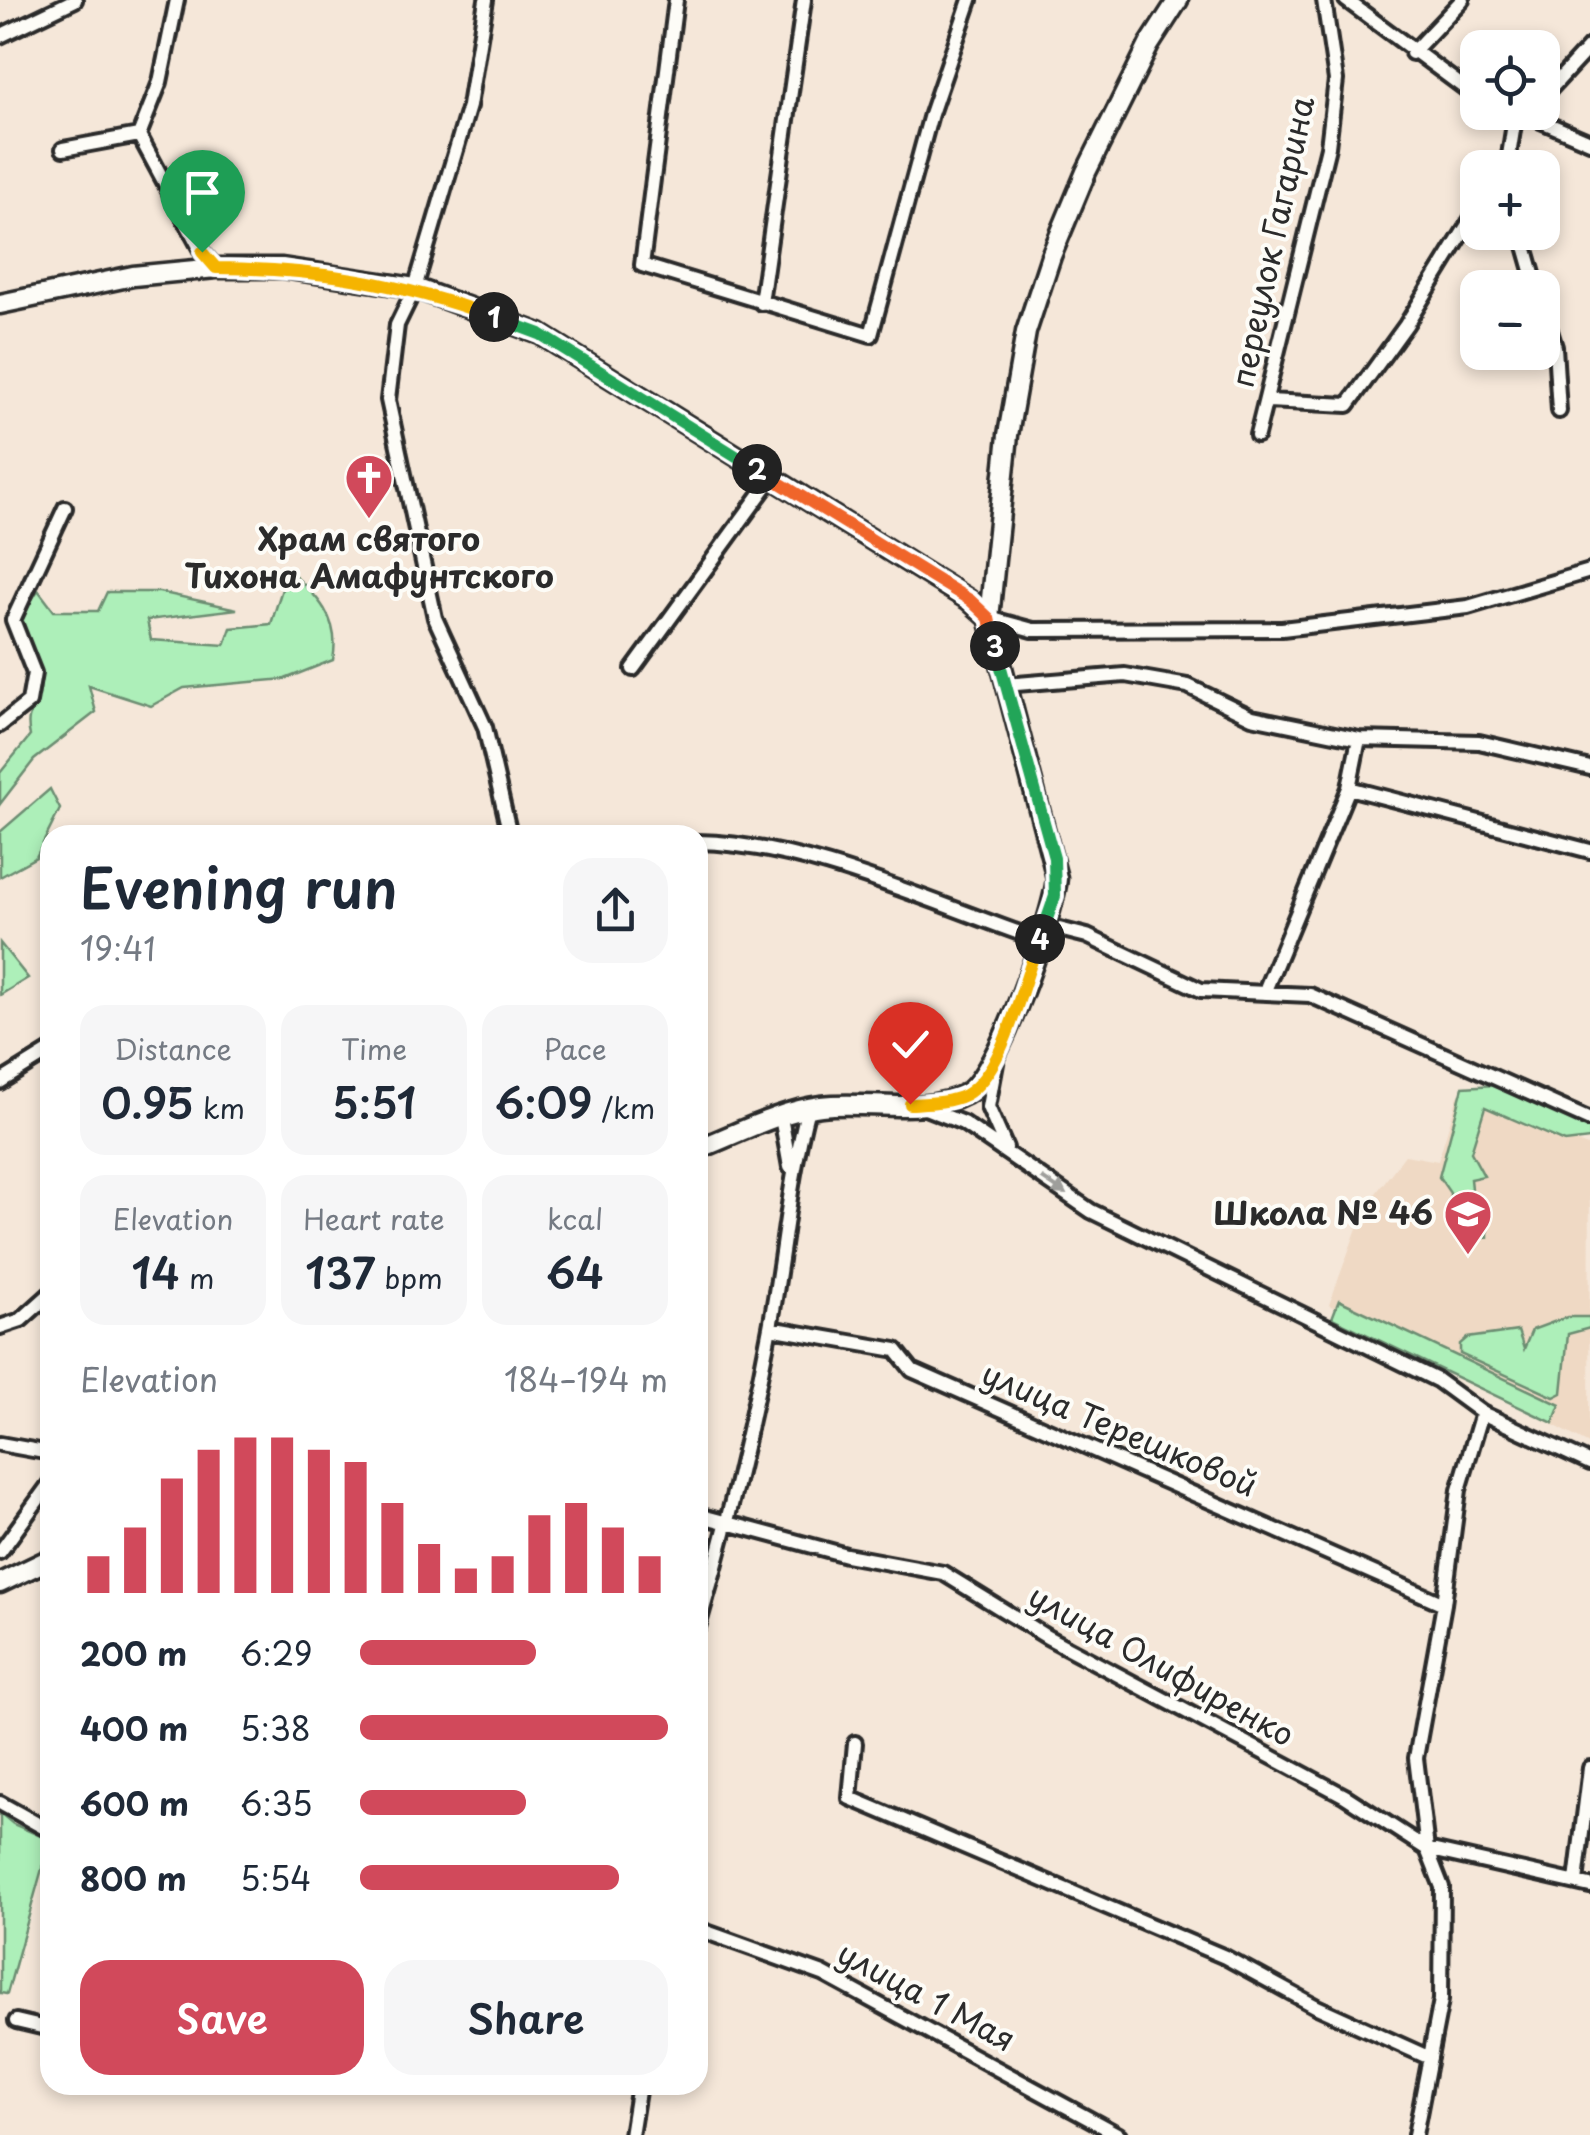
<!DOCTYPE html>
<meta charset="utf-8">
<style>
:root{--surface:#fff;--page:#f6f6f7;--text:#1f2937;--muted:#747a83;--accent:#d1495b}
body{margin:0;font-family:"Playpen Sans",sans-serif;background:var(--page);color:var(--text);height:100vh;display:flex;flex-direction:column;font-size:38px;white-space:nowrap}
*{box-sizing:border-box;margin:0}
p{font-size:32px;color:var(--muted)}
.icon{flex:none;width:55px;height:55px;fill:none;stroke:currentColor;stroke-width:2;stroke-linecap:round;stroke-linejoin:round}
.map{position:relative;flex:1;overflow:hidden}
.sheet{position:absolute;left:40px;top:825px;width:668px;height:1270px;display:flex;flex-direction:column;background:var(--surface);border-radius:30px;box-shadow:0 5px 15px #0003}
.sheet>*{flex:none}
.fabs{position:absolute;left:1460px;top:30px;display:grid;gap:20px}
.fabs a{display:grid;place-items:center;width:100px;height:100px;border-radius:20px;background:var(--surface);box-shadow:0 5px 15px #0003;font-size:50px}
.pin{position:absolute;display:grid;place-items:center;width:85px;height:85px;color:#fff;margin:-102px -42px;border-radius:50% 50% 50% 0;rotate:-45deg;box-shadow:0 0 10px #0007}
.pin .icon{rotate:45deg}
.km{position:absolute;width:50px;height:50px;margin:-25px;border-radius:50%;background:#222;color:#fff;font-size:28px;line-height:50px;text-align:center}
.round{display:grid;place-items:center;flex:none;width:105px;height:105px;border-radius:30px;background:var(--page)}
.overview{display:flex;align-items:center;justify-content:space-between;height:170px;padding:0 40px}
h1{font-size:55px;font-weight:600;line-height:75px}
.figures{display:grid;grid-template-columns:repeat(3,1fr);gap:15px;height:170px;padding:10px 40px}
.figures div{display:grid;align-content:center;border-radius:25px;background:var(--page);text-align:center}
.figures b{font-size:42px;font-weight:600}
.figures small{font-size:28px;font-weight:400}
.figures p{font-size:28px}
.chart{height:280px;padding:20px 40px}
.chart p{display:flex;justify-content:space-between}
.chart svg{width:100%;height:180px;margin-top:10px;stroke:var(--accent);stroke-width:6}
.primary-button{display:flex;gap:20px;margin-top:auto;padding:20px 40px}
.primary-button a{flex:1;height:115px;border-radius:30px;background:var(--accent);color:#fff;font-size:40px;font-weight:600;line-height:115px;text-align:center}
.primary-button a+a{background:var(--page);color:var(--text)}
ul{padding:0 40px;list-style:none;font-size:32px}
li{display:grid;grid-template-columns:160px 120px 1fr;align-items:center;height:75px}
li i{height:25px;border-radius:12px;background:var(--accent)}
.map>svg:first-child{display:block}
.built{fill:#efd9c4}
.green{fill:#adefb9;stroke:#6c8d72;stroke-width:2.5}
.lines{fill:none;stroke-linecap:round;stroke-linejoin:round}
.street-casing{stroke:#2b2b2b;stroke-width:20}
.secondary-casing{stroke:#2b2b2b;stroke-width:25}
.street{stroke:#fdfcf7;stroke-width:12}
.secondary{stroke:#fdfcf7;stroke-width:18}
.oneway{fill:#9e9e9b}
.split-1-casing{stroke:#fff;stroke-width:20}
.split-2-casing{stroke:#fff;stroke-width:20}
.split-3-casing{stroke:#fff;stroke-width:20}
.split-4-casing{stroke:#fff;stroke-width:20}
.split-5-casing{stroke:#fff;stroke-width:20}
.split-1{stroke:#f5b400;stroke-width:12}
.split-2{stroke:#22a559;stroke-width:12}
.split-3{stroke:#f0652b;stroke-width:12}
.split-4{stroke:#22a559;stroke-width:12}
.split-5{stroke:#f5b400;stroke-width:12}
.labels{text-anchor:middle;stroke-width:8;stroke-linejoin:round;paint-order:stroke}
.street-label{font-size:32px;fill:#2b2b2b;stroke:#fdfcf7}
.poi-label{font-size:32px;font-weight:bold;fill:#2b2b2b;stroke:#fdfcf7}
</style>
<div class="map">
<svg width="1590" height="2135" viewBox="0 0 1590 2135">
<rect width="100%" height="100%" fill="#f5e7d9"/>
<filter id="ink" filterUnits="userSpaceOnUse"><feTurbulence type="fractalNoise" baseFrequency=".01" numOctaves="2"/><feDisplacementMap in="SourceGraphic" scale="20" xChannelSelector="R" yChannelSelector="G"/><feConvolveMatrix kernelMatrix="1 2 1 2 8 2 1 2 1" color-interpolation-filters="sRGB"/></filter>
<g filter="url(#ink)">
<path class="built" d="M1458,1096L1590,1147L1589,1444L1329,1305L1364,1209L1405,1155L1438,1161Z"/>
<path class="green" d="M288,570C317,595 341,619 333,660L285,679L184,688L151,706L89,686L96,712L34,760L0,804V773L30,736C24,710 37,711 40,690C43,668 26,640 19,620L38,590L54,611H98L107,592H159L237,609L147,620L151,640L225,645L231,628L271,624Z
M50,789L60,809L36,857L0,877V832Z
M0,943L28,978L0,995Z
M1511,1084L1590,1113V1139L1565,1142L1485,1107L1471,1152L1484,1176L1470,1179L1473,1208L1488,1215V1237H1459L1449,1228L1450,1193L1439,1177L1463,1087Z
M1339,1300L1560,1405L1553,1423L1332,1318Z
M1567,1317H1590V1328L1568,1334L1562,1393L1554,1397L1460,1354V1344L1467,1338L1518,1331L1524,1349L1532,1330Z
M0,1813L13,1824L50,1840L7,1994L0,1993Z"/>
<g class="lines">
<g class="street-casing">
<path id="street" d="M486,0L469,106L415,288L397,325L388,400L435,618L485,727L510,835
M676,0L642,265L871,335L931,114L970,0
M1346,0L1478,98
M0,36L75,0
M1412,53L1462,0
M1542,98L1590,46
M1498,112L1514,124
M1514,124L1527,115L1590,142
M139,135L202,252L216,268
M63,149L139,135L160,82L177,0
M1507,168L1514,124
M1521,232L1537,288
M761,303L804,0
M1542,305L1555,347L1559,411
M1268,401L1348,405L1406,325L1478,208
M1257,435L1328,147L1336,80L1324,0
M989,618L1033,630L1282,629L1468,607L1590,571
M633,669L772,478
M1004,685L1125,675L1188,686L1252,717L1359,739L1479,742L1590,768
M0,725L29,702L34,673L13,620L65,508
M1349,788L1590,851
M698,842C807,844 927,901 1031,937L1059,929L1087,936L1201,990L1310,995L1590,1120
M1264,993L1349,788L1359,739
M997,1058L988,1107L1006,1148
M0,1082L50,1051
M925,1108L963,1123L1091,1211L1437,1380L1482,1413L1459,1490L1444,1604L1416,1758L1427,1849L1442,1887L1441,2000L1415,2135
M781,1117L790,1167
M0,1327L21,1320L50,1294
M770,1328L896,1350L912,1370L1444,1604
M1482,1413L1590,1463
M0,1444L50,1453
M698,1515L846,1555L943,1573L1047,1637L1345,1796L1427,1849L1590,1886
M0,1552L50,1483
M698,1627C727,1528 751,1429 770,1327C784,1254 789,1180 808,1108
M855,1743L850,1798L1225,1957L1317,2007L1430,2058
M0,1803L50,1831
M1576,1881L1590,1768
M698,1929L823,1974L1119,2135
M16,2021L50,2029
M631,2135L639,2085"/>
</g>
<g class="secondary-casing">
<path id="secondary" d="M0,304L133,276L216,268H282L415,288L540,334L969,600L989,618
M698,1149C737,1134 779,1111 821,1106C865,1100 926,1116 966,1094C998,1076 1053,917 1057,878L989,618L1008,435L1026,332L1051,256L1086,172L1149,45L1178,0
M0,1583L50,1559"/>
</g>
<use href="#street" class="street"/>
<use href="#secondary" class="secondary"/>
</g>
<defs><path id="oneway-solid" d="M-6-.8H1V-3.2L6.5 0L1 3.2V.8H-6Z" transform="scale(2.5)"/></defs>
<use class="oneway" href="#oneway-solid" transform="translate(1054 1186) rotate(34)"/>
</g>
<g class="lines" filter="url(#ink)">
<g class="split-1-casing">
<path id="split-1" d="M202,252L216,268C318,269 398,282 494,317"/>
</g>
<g class="split-2-casing">
<path id="split-2" d="M494,317L540,334L757,469"/>
</g>
<g class="split-3-casing">
<path id="split-3" d="M757,469L970,600L989,618L995,646"/>
</g>
<g class="split-4-casing">
<path id="split-4" d="M995,646L1054,858L1055,896L1040,939"/>
</g>
<g class="split-5-casing">
<path id="split-5" d="M910,1104C927,1103 949,1103 965,1095C1005,1073 1022,981 1040,939"/>
</g>
<use href="#split-1" class="split-1"/>
<use href="#split-2" class="split-2"/>
<use href="#split-3" class="split-3"/>
<use href="#split-4" class="split-4"/>
<use href="#split-5" class="split-5"/>
</g>
<defs>
<g id="church-pin" transform="scale(2.5)"><path d="M0 17L-7.5 6A9.5 9.5 0 1 1 7.5 6Z" fill="#d1495b" stroke="#fdfcf7"/><path d="M-1.2-6h2.4v3.5h3.3v2.4h-3.3V6h-2.4V-.1h-3.3v-2.4h3.3Z" fill="#fff"/></g>
<g id="school-pin" transform="scale(2.5)"><path d="M0 17L-7.5 6A9.5 9.5 0 1 1 7.5 6Z" fill="#d1495b" stroke="#fdfcf7"/><path d="M0-5L7-2L0 1L-7-2ZM-4 1L0 2.5L4 1V4Q0 6-4 4Z" fill="#fff"/></g>
</defs>
<g fill-rule="evenodd">
<use href="#church-pin" x="369" y="478"/>
<use href="#school-pin" x="1468" y="1214"/>
</g>
<g class="labels">
<g class="street-label">
<text transform="translate(1273 242) rotate(-78)" y="11">переулок Гагарина</text>
<text transform="translate(1119 1430) rotate(23)" y="11">улица Терешковой</text>
<text transform="translate(1161 1666) rotate(29)" y="11">улица Олифиренко</text>
<text transform="translate(926 1997) rotate(28)" y="11">улица 1 Мая</text>
</g>
<g class="poi-label">
<text x="369" y="551">Храм святого<tspan x="369" dy="37">Тихона Амафунтского</tspan></text>
<text x="1433" y="1225" text-anchor="end">Школа № 46</text>
</g>
</g>
</svg>
<div class="fabs">
<a><svg class="icon" aria-label="locate" viewBox="0 0 24 24"><circle cx="12" cy="12" r="6"/><path d="M12 2v4M12 18v4M2 12h4M18 12h4"/></svg></a>
<a>+</a>
<a>−</a>
</div>
<div class="pin" style="left:202px;top:252px;background:#1e9e55"><svg class="icon" aria-label="arrive" viewBox="0 0 24 24"><path d="M6 21V4h12l-3 4 3 4H6"/></svg></div>
<div class="pin" style="left:910px;top:1104px;background:#d93025"><svg class="icon" aria-label="check" viewBox="0 0 24 24"><path d="M5 12l5 5 9-10"/></svg></div>
<b class="km" style="left:494px;top:317px">1</b>
<b class="km" style="left:757px;top:469px">2</b>
<b class="km" style="left:995px;top:646px">3</b>
<b class="km" style="left:1040px;top:939px">4</b>
<section class="sheet">
<div class="overview"><div><h1>Evening run</h1><p>19:41</p></div><a class="round"><svg class="icon" aria-label="share" viewBox="0 0 24 24"><path d="M12 15V3M7 8l5-5 5 5M5 13v7h14v-7"/></svg></a></div>
<div class="figures">
<div><p>Distance</p><b>0.95<small> km</small></b></div>
<div><p>Time</p><b>5:51</b></div>
<div><p>Pace</p><b>6:09<small> /km</small></b></div>
</div>
<div class="figures">
<div><p>Elevation</p><b>14<small> m</small></b></div>
<div><p>Heart rate</p><b>137<small> bpm</small></b></div>
<div><p>kcal</p><b>64</b></div>
</div>
<div class="chart"><p><span>Elevation</span>184–194 m</p>
<svg viewBox="0 0 160 44" preserveAspectRatio="none"><path d="M5 44V35M15 44V28M25 44V16M35 44V9M45 44V6M55 44V6M65 44V9M75 44V12M85 44V22M95 44V32M105 44V38M115 44V35M125 44V25M135 44V22M145 44V28M155 44V35"/></svg>
</div>
<ul>
<li><b>200 m</b>6:29<i style="width:57%"></i></li>
<li><b>400 m</b>5:38<i style="width:100%"></i></li>
<li><b>600 m</b>6:35<i style="width:54%"></i></li>
<li><b>800 m</b>5:54<i style="width:84%"></i></li>
</ul>
<div class="primary-button"><a>Save</a><a>Share</a></div>
</section>
</div>
